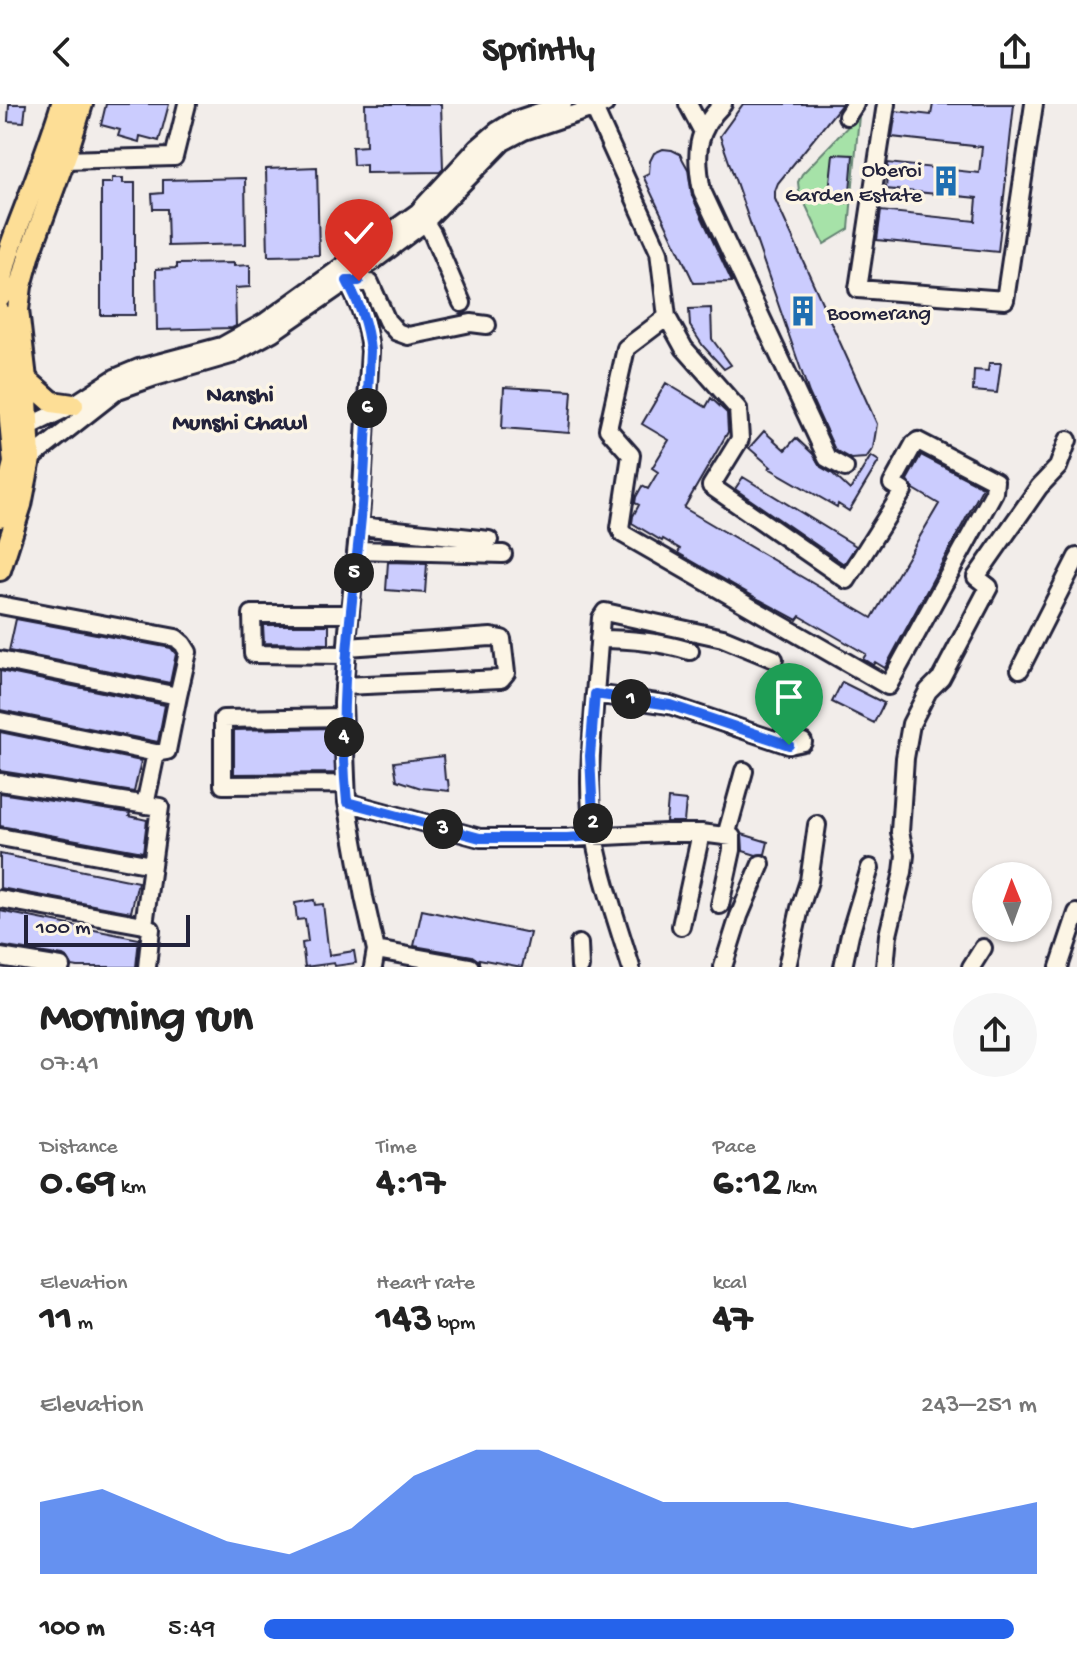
<!DOCTYPE html>
<meta charset="utf-8">
<style>
:root{--surface:#fff;--page:#f6f6f6;--text:#222;--muted:#767676;--accent:#2563eb}
body{margin:0;font-family:"Gochi Hand",sans-serif;background:var(--page);color:var(--text);height:100vh;display:flex;flex-direction:column;font-size:30px;white-space:nowrap}
*{box-sizing:border-box;margin:0}
p{font-size:26px;color:var(--muted)}
.icon{flex:none;width:44px;height:44px;fill:none;stroke:currentColor;stroke-width:2;stroke-linecap:round;stroke-linejoin:round}
.map{position:relative;height:863px;overflow:hidden}
.sheet{display:flex;flex-direction:column;background:var(--surface);flex:1}
.sheet>*{flex:none}
.needle{width:52px;rotate:359deg}
.tools{position:absolute;left:972px;top:758px;display:grid;gap:16px}
.tools a{display:grid;place-items:center;width:80px;height:80px;border-radius:50%;background:var(--surface);box-shadow:0 2px 6px #0004;font-size:40px}
.scale{position:absolute;left:24px;bottom:20px;width:166px;box-sizing:border-box;padding-left:8px;border:4px solid #22223b;border-top:0;font-size:22px;line-height:28px;white-space:nowrap;color:#22223b;-webkit-text-stroke:6px #fcf5e5;paint-order:stroke}
.pin{position:absolute;display:grid;place-items:center;width:68px;height:68px;color:#fff;margin:-82px -34px;border-radius:50% 50% 50% 0;rotate:-45deg;box-shadow:0 0 8px #0007}
.pin .icon{rotate:45deg}
.km{position:absolute;width:40px;height:40px;margin:-20px;border-radius:50%;background:#222;color:#fff;font-size:22px;line-height:40px;text-align:center}
.round{display:grid;place-items:center;flex:none;width:84px;height:84px;border-radius:42px;background:var(--page)}
.overview{display:flex;align-items:center;justify-content:space-between;height:136px;padding:0 40px}
h1{font-size:44px;font-weight:700;line-height:60px}
.figures{display:grid;grid-template-columns:repeat(3,1fr);gap:12px;height:136px;padding:8px 40px}
.figures div{display:grid;align-content:center}
.figures b{font-size:40px;font-weight:700}
.figures small{font-size:22px;font-weight:400}
.figures p{font-size:22px}
.chart{height:224px;padding:16px 40px}
.chart p{display:flex;justify-content:space-between}
.chart svg{width:100%;height:144px;margin-top:8px;fill:var(--accent);opacity:.7}
ul{padding:0 40px;list-style:none;font-size:26px}
li{display:grid;grid-template-columns:128px 96px 1fr;align-items:center;height:60px}
li i{height:20px;border-radius:10px;background:var(--accent)}
header{display:flex;justify-content:space-between;align-items:center;height:104px;padding:0 40px;background:var(--surface);font-size:36px;font-weight:700}
.map>svg:first-child{display:block}
.green{fill:#a6e2a8;stroke:#648272;stroke-width:2}
.building{fill:#cbccfe;stroke:#22223b;stroke-width:2}
.lines{fill:none;stroke-linecap:round;stroke-linejoin:round}
.minor-casing{stroke:#22223b;stroke-width:22}
.major-casing{stroke:#22223b;stroke-width:26}
.minor{stroke:#fcf5e5;stroke-width:16}
.major{stroke:#fdde96;stroke-width:20}
.route-casing{stroke:#fff;stroke-width:16}
.route{stroke:#2563eb;stroke-width:10}
.labels{text-anchor:middle;stroke-width:7;stroke-linejoin:round;paint-order:stroke}
.poi-label{font-size:22px;fill:#22223b;stroke:#fcf5e5;text-anchor:end}
.neighbourhood-label{font-size:24px;font-weight:bold;fill:#22223b;stroke:#fcf5e5}
</style>
<header><svg class="icon" aria-label="back" viewBox="0 0 24 24"><path d="M15 5l-7 7 7 7"/></svg>Sprintly<svg class="icon" aria-label="share" viewBox="0 0 24 24"><path d="M12 15V3M7 8l5-5 5 5M5 13v7h14v-7"/></svg></header>
<div class="map">
<svg width="1077" height="863" viewBox="0 0 1077 863">
<rect width="100%" height="100%" fill="#f2edea"/>
<filter id="ink" filterUnits="userSpaceOnUse"><feTurbulence type="fractalNoise" baseFrequency=".0125" numOctaves="2"/><feDisplacementMap in="SourceGraphic" scale="16" xChannelSelector="R" yChannelSelector="G"/><feConvolveMatrix kernelMatrix="1 2 1 2 8 2 1 2 1" color-interpolation-filters="sRGB"/></filter>
<g filter="url(#ink)">
<path class="green" d="M859,11L849,125L824,140L799,87L798,78L802,70Z"/>
<path class="building" d="M9,0H26L24,18L8,17Z
M106,0H169L159,37L140,32L139,38L118,32L120,26L101,21Z
M365,0H441L443,65L440,68L366,69V60L353,61L352,43L366,42Z
M743,0H842L778,79L775,87V95L877,320L873,344L866,354L851,355L835,346L809,289L720,32Z
M933,0H1014L998,148L877,136L881,107L975,117L977,94L886,85L888,59L979,69L982,43L892,33L896,7L931,11Z
M663,45L672,46L680,50L683,56L688,65L692,92L732,178L694,179L643,72L649,69L650,57L654,49Z
M833,50L853,51L849,99L828,97Z
M317,63L319,151L268,152L266,65Z
M112,74H123V79H135V211H101V79H112Z
M245,74L246,140L168,142L167,105H153L152,90L163,89V76Z
M234,159V162L250,161V183L235,184L236,222L232,224L157,226L156,165L177,164V160Z
M711,204L712,235L731,261L724,265L703,242L690,222L689,205Z
M989,259H1001L997,289L973,287L974,266L988,267Z
M666,279L706,303L711,294L727,309L728,328L684,404L872,514L939,400L914,385L907,376L921,351L983,383L885,564L875,558L873,561L863,555L866,550L800,512L797,516L760,496L678,449L680,445L663,435L662,437L632,419L633,412L639,401L635,399L636,393L642,382L648,385L658,368L652,364L669,336L642,320Z
M504,283L572,287L569,329L502,324Z
M764,327L785,346L796,334L813,350L821,363L833,370L850,386L871,352L879,357L849,407L838,400L837,403L769,364L771,363L749,344Z
M743,373L856,442L844,460L735,385Z
M388,458L427,459L425,489L386,486Z
M16,515L171,544L176,550L170,579L9,547Z
M263,521H329V540L264,539Z
M0,567L165,601L158,638L0,606Z
M842,578L884,599L874,619L832,598Z
M333,624L335,669L234,670V626Z
M0,628L141,657L134,688L0,667Z
M443,652L445,675L448,676L449,687L421,684L397,676L394,658Z
M0,689L130,709L129,712L147,716L143,748L0,722Z
M668,695L686,697L684,718H666Z
M742,730L768,738L765,750L756,751L743,747Z
M0,750L138,778L131,808L0,784Z
M314,796L315,801L323,800L329,851L354,847L356,859L335,862L334,859L305,863L302,839L308,838L305,815L297,816L295,799Z
M422,806L530,829L522,863L479,855V857L472,852L414,842Z
M0,807L139,835L136,863H78L72,862L68,855L63,852L0,842Z"/>
<g class="lines">
<g class="minor-casing">
<path id="minor" d="M592,0L659,148L667,213L684,244L738,305L740,335L711,382L847,476L903,387L892,380L914,340L918,337L995,377L994,388L888,582L623,430L620,424L631,351L608,325L626,244L667,213
M688,0L703,28
M723,0C695,27 695,51 702,87L827,354L845,364
M886,0L858,185L1005,196L1034,0
M847,12L855,0
M64,56L174,53L187,0
M420,110L432,129L462,199
M341,165C356,194 367,214 370,247L361,401L348,527L343,599L347,698L364,793L376,846L373,863
M347,177L370,179L387,217L397,228L408,232L471,219L487,221
M18,323H28L73,301L115,274L139,264L222,242L265,218L418,108L477,44L497,27L515,16L563,0
M23,357L30,355L118,286L155,273L231,251L273,228L347,177L424,119L503,38L524,27L605,0
M360,422L489,436
M357,446L503,450
M0,501L176,534L183,540L188,548L178,592L0,556
M599,535C629,535 661,538 690,547
M346,551L253,550L252,510H350
M1020,565L1077,453
M344,582L501,575L506,569L502,535L491,533L347,543
M595,590L601,514L605,508L723,534L774,555
M343,613L223,615V681L345,680
M0,617L156,649L145,701
M156,649L167,647L178,592
M0,678L160,703L152,761
M347,698L480,734H567L665,729H701L732,733V746L720,801
M726,732L744,667
M0,733L152,761L144,821
M0,795L144,821L151,825L147,863
M681,822L701,729
M579,840L580,863
M376,846L470,863
M0,853L61,863
M631,863C618,821 602,775 594,732C586,686 592,637 595,590L670,601L789,641L803,638
M723,863L739,812L761,760
M787,863L800,804L809,777L817,721
M843,863L850,830L870,764
M885,863L888,831L903,768L905,751L900,728L905,654L911,620L928,587L941,574L989,483L976,473L1039,383L1058,363L1068,336
M971,863L983,844
M1059,863L1077,809"/>
</g>
<g class="major-casing">
<path id="major" d="M0,193C2,159 16,128 28,96C40,64 52,33 62,0
M0,209L14,359L0,413
M26,275L52,298L73,301
M0,466L21,401L30,355L26,275L18,206L21,182L30,149L68,45L82,0"/>
</g>
<use href="#minor" class="minor"/>
<use href="#major" class="major"/>
</g>
</g>
<g class="lines" filter="url(#ink)">
<g class="route-casing">
<path id="route" d="M359,177H347C360,202 367,218 370,247C367,306 366,366 360,424C350,516 337,606 347,698L480,734H567L594,732L590,652L595,590L670,601L789,641"/>
</g>
<use href="#route" class="route"/>
</g>
<defs>
<g id="building-bare" transform="scale(2.4)"><path d="M-4-6H4V6H1V3H-1V6H-4ZM-2.5-4.3h1.7v1.8h-1.7ZM.8-4.3h1.7v1.8H.8ZM-2.5-1h1.7V.8h-1.7ZM.8-1h1.7V.8H.8Z" fill="#1f6fb2" stroke="#fcf5e5" stroke-width="2.5" paint-order="stroke"/></g>
</defs>
<g fill-rule="evenodd">
<use href="#building-bare" x="946" y="77"/>
<use href="#building-bare" x="803" y="207"/>
</g>
<g class="labels">
<g class="poi-label">
<text x="922" y="72">Oberoi<tspan x="922" dy="25">Garden Estate</tspan></text>
<text x="827" y="215" text-anchor="start">Boomerang</text>
</g>
<g class="neighbourhood-label">
<text x="240" y="297">Nanshi<tspan x="240" dy="28">Munshi Chawl</tspan></text>
</g>
</g>
</svg>
<div class="tools">
<a><svg class="needle" viewBox="-14 -14 28 28"><path d="M0-13l5 13h-10z" fill="#e53935"/><path d="M0 13l5-13h-10z" fill="#767676"/></svg></a>
</div>
<div class="scale">100 m</div>
<div class="pin" style="left:789px;top:641px;background:#1e9e55"><svg class="icon" aria-label="arrive" viewBox="0 0 24 24"><path d="M6 21V4h12l-3 4 3 4H6"/></svg></div>
<div class="pin" style="left:359px;top:177px;background:#d93025"><svg class="icon" aria-label="check" viewBox="0 0 24 24"><path d="M5 12l5 5 9-10"/></svg></div>
<b class="km" style="left:631px;top:595px">1</b>
<b class="km" style="left:593px;top:719px">2</b>
<b class="km" style="left:443px;top:725px">3</b>
<b class="km" style="left:344px;top:633px">4</b>
<b class="km" style="left:354px;top:469px">5</b>
<b class="km" style="left:367px;top:304px">6</b>
</div>
<section class="sheet">
<div class="overview"><div><h1>Morning run</h1><p>07:41</p></div><a class="round"><svg class="icon" aria-label="share" viewBox="0 0 24 24"><path d="M12 15V3M7 8l5-5 5 5M5 13v7h14v-7"/></svg></a></div>
<div class="figures">
<div><p>Distance</p><b>0.69<small> km</small></b></div>
<div><p>Time</p><b>4:17</b></div>
<div><p>Pace</p><b>6:12<small> /km</small></b></div>
</div>
<div class="figures">
<div><p>Elevation</p><b>11<small> m</small></b></div>
<div><p>Heart rate</p><b>143<small> bpm</small></b></div>
<div><p>kcal</p><b>47</b></div>
</div>
<div class="chart"><p><span>Elevation</span>243–251 m</p>
<svg viewBox="0 0 160 44" preserveAspectRatio="none"><path d="M0 44V22L10 18L20 26L30 34L40 38L50 30L60 14L70 6L80 6L90 14L100 22L110 22L120 22L130 26L140 30L150 26L160 22V44z"/></svg>
</div>
<ul>
<li><b>100 m</b>5:49<i style="width:97%"></i></li>
</ul>
</section>
